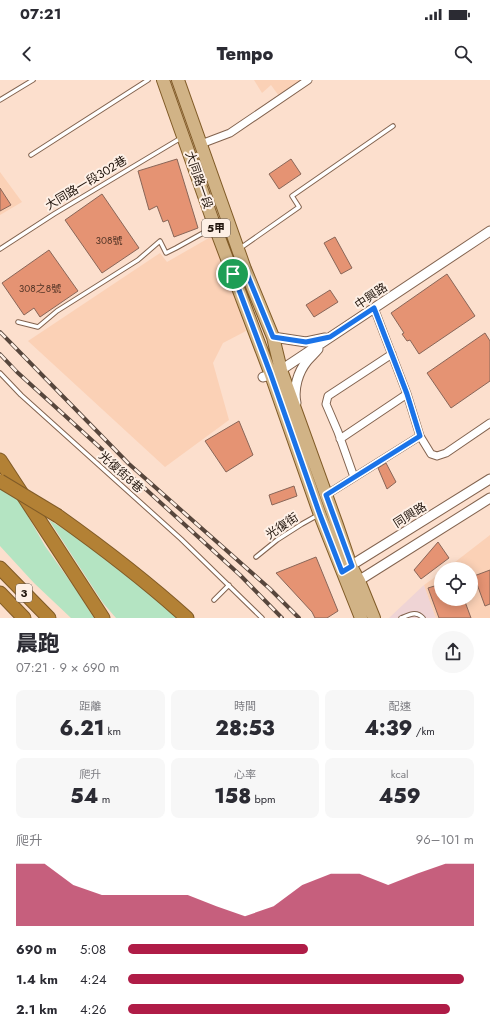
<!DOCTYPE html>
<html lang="zh-TW">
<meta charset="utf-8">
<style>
:root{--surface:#fff;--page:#f7f7f7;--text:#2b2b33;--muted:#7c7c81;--accent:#af1c47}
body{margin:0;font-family:Jost,"Noto Sans TC",sans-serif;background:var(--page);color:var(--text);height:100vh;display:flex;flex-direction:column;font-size:15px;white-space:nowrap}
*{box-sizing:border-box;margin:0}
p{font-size:13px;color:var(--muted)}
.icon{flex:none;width:22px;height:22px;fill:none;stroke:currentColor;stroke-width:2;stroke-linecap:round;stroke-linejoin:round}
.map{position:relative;height:538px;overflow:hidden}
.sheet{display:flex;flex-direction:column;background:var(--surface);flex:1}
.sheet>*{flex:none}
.buttons{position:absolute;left:434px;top:482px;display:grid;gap:8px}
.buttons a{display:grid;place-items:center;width:44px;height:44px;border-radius:50%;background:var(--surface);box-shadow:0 2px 10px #0003;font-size:20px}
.pin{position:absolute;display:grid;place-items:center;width:34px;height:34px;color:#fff;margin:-17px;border:2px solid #fff;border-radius:50%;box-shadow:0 1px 4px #0007}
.round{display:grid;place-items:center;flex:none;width:42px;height:42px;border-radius:21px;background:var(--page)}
.headline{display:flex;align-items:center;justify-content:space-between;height:68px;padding:0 16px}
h1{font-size:22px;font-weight:800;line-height:30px}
.metrics{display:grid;grid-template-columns:repeat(3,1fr);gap:6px;height:68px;padding:4px 16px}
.metrics div{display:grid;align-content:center;border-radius:8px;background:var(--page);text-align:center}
.metrics b{font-size:20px;font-weight:800}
.metrics small{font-size:11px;font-weight:400}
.metrics p{font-size:11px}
.chart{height:112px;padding:8px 16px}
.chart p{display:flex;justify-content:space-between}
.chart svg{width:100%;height:72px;margin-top:4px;fill:var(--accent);opacity:.7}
ul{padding:0 16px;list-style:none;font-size:13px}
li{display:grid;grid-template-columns:64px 48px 1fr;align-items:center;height:30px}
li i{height:10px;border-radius:5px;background:var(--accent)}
.status{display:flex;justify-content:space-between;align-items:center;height:28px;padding:0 20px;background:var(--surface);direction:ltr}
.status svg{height:11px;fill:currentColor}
header{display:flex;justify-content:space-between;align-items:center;height:52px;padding:0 16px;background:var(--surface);font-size:18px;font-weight:800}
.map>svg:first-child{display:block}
.commercial{fill:#efd4d5}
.built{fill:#fbd1b6}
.green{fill:#b4e4c2}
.building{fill:#e59373;stroke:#896658}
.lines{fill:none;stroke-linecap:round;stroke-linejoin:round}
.service-casing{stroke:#82634f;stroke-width:5.5}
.minor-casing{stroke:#82634f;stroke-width:9}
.tertiary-casing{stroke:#82634f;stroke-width:11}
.primary-casing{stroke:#805b27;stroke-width:14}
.motorway-casing{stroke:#805b27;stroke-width:15}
.service{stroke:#fff;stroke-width:3.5}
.minor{stroke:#fff;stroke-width:7}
.tertiary{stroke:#fff;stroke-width:9}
.primary{stroke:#d1b386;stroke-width:12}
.motorway{stroke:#b38135;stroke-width:13}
.rail-casing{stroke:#57463c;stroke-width:4}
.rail{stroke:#fef0e6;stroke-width:2.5;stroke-dasharray:8;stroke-linecap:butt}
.motorway-bridge-casing{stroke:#805b27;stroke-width:15;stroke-linecap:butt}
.motorway-bridge{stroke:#b38135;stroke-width:13}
.route-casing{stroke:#fff;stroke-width:8}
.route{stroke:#1a73e8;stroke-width:5}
.labels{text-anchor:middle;stroke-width:4;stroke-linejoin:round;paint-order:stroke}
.number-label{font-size:10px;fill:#523426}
.shield{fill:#fef0e6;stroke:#63574e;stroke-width:1}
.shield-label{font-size:11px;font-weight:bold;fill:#21150d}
.street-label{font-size:12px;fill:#21150d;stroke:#fef0e6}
</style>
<div class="status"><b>07:21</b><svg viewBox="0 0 49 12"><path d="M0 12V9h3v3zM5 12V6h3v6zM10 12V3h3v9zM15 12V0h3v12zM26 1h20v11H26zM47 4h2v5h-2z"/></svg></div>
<header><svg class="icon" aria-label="back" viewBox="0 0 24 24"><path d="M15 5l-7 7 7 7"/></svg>Tempo<svg class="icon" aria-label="search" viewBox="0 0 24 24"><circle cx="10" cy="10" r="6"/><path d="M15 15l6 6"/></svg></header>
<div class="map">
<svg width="490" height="538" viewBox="0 0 490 538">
<rect width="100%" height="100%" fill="#fcdfcd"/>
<path class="commercial" d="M424,505L436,538H389Z"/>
<path class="built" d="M254,0H303L279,16L271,5L262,13Z
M0,92L22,122L0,135Z
M214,155L246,251L223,263L213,283L229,340L165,387L28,261L160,173L167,182Z
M490,455V538H436L424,505L441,493V519H471V489H446Z"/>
<path class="green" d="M0,409L17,417L45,466L77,511L94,538H71L34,503L0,466Z
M49,440L77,457L107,481L135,500L177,538H116L103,523Z"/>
<path class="building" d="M177,79L198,148L174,157L168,140L163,142L157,126L149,130L138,91Z
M291,79L301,94L279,109L269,94Z
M0,108L11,125L0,131Z
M102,114L139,168L102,193L65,140Z
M335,157L352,188L341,194L324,163Z
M49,170L78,211L40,237L34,228L24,235L2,203Z
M447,194L475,236L419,274L410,260L407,261L402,254L404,253L391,233Z
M330,210L338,222L314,237L306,225Z
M485,253L490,261V301L451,328L427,293Z
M239,341L253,375L226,392L205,361Z
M386,383L396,402L387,409L378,388Z
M294,406L297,416L272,425L269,415Z
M438,462L449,478L421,499L414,490Z
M316,477L338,531L327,538H315L312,532L276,493Z
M490,490V524L485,526L474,496Z
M441,504V519H464L471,538H439L428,508Z"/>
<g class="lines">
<g class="service-casing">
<path id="service" d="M0,20L33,0
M31,75L148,0
M0,169L54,134L181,58
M239,169L299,127L292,116L393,46
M18,242L38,247L57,231L138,180L160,161L166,173L176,168L212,148
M0,293L21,315L181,459L262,538
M256,477L277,460L302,444L318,435
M214,520L229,505
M401,538C409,535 416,530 423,538"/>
</g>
<g class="minor-casing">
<path id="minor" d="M201,64L230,53L308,0
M420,356L431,374L437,376L446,373L490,343
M340,359L407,314
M354,397L338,352L326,324L328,316L392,274
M326,415L420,356L407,314L374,228"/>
</g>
<g class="tertiary-casing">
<path id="tertiary" d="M273,257L306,262L325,258
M263,297L271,295L281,290L490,151
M296,323C293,309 298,292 307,281C310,277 315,273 318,269
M347,488L490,399
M355,503L490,418"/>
</g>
<g class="primary-casing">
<path id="primary" d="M163,0L215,147L271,295L320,435L361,538
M178,0L245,189L273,257L281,290L337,445L351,486L359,501L374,538"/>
</g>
<g class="motorway-casing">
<path id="motorway" d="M0,380L103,538
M58,436C103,468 146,501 187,538
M0,488L49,538
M0,513L24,538"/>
</g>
<use href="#service" class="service"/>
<use href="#minor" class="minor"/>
<use href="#tertiary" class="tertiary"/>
<use href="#primary" class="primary"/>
<use href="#motorway" class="motorway"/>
<g class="rail-casing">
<path id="rail" d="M0,252L129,384L269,508L299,538
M0,274L17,292L240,495L282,538"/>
</g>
<use href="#rail" class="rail"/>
<g class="motorway-bridge-casing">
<path id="motorway-bridge" d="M0,401L58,436"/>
</g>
<use href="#motorway-bridge" class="motorway-bridge"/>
</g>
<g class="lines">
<g class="route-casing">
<path id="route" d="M245,189L273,257L306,262L330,257L374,228L407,314L420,356L326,415L352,486L342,492L320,435L271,295L233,194Z"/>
</g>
<use href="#route" class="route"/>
</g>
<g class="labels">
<g class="number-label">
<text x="109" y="164">308號</text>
<text x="40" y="212">308之8號</text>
</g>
<g class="shield">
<rect x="202" y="139" width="28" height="18" rx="3"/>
<rect x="16" y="504" width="16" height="18" rx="3"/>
</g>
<g class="shield-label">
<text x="216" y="152">5甲</text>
<text x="24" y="517">3</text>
</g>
<g class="street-label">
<text transform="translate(199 100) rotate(71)" y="4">大同路一段</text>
<text transform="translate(86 103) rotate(-31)" y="4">大同路一段302巷</text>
<text transform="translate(371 216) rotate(-34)" y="4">中興路</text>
<text transform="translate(121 392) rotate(42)" y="4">光復街8巷</text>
<text transform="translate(410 435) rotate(-32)" y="4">同興路</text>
<text transform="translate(282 446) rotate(-34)" y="4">光復街</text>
</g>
</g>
</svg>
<div class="buttons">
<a><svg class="icon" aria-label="locate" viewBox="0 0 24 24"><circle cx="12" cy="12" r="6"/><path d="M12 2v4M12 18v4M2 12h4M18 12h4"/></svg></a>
</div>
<div class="pin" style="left:233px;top:194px;background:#1e9e55"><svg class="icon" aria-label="arrive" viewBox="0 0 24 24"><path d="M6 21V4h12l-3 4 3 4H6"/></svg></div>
</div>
<section class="sheet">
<div class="headline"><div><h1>晨跑</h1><p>07:21 · 9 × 690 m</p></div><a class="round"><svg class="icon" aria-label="share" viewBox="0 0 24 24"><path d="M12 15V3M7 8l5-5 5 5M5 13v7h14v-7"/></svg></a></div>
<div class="metrics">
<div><p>距離</p><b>6.21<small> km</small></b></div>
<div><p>時間</p><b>28:53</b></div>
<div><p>配速</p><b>4:39<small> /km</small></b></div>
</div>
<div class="metrics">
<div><p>爬升</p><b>54<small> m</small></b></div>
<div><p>心率</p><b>158<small> bpm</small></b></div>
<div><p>kcal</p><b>459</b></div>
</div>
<div class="chart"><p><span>爬升</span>96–101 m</p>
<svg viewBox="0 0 160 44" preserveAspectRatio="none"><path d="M0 44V6L10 6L20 19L30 25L40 25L50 25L60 25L70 32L80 38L90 32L100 19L110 12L120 12L130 19L140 12L150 6L160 6V44z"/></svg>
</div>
<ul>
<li><b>690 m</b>5:08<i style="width:52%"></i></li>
<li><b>1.4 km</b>4:24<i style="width:97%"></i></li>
<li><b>2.1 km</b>4:26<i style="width:93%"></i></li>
</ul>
</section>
